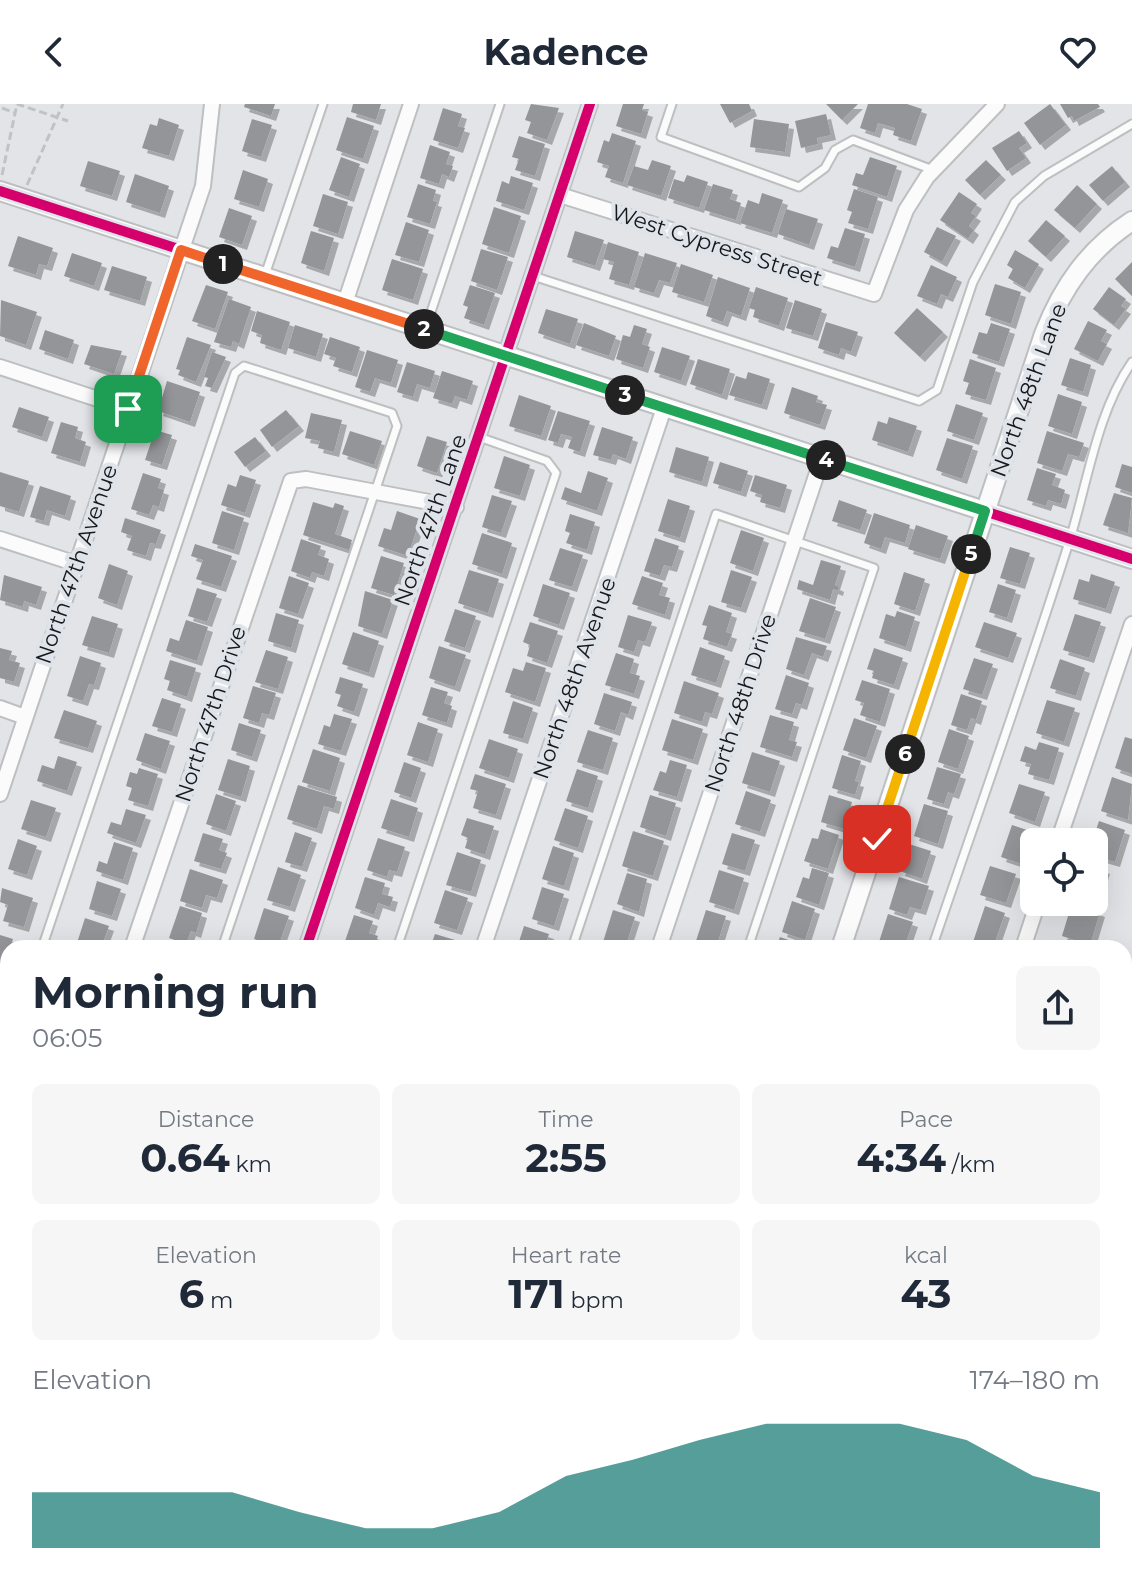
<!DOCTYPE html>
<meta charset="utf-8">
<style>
:root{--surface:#fff;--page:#f6f6f7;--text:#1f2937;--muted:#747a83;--accent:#0f766e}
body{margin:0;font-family:Montserrat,sans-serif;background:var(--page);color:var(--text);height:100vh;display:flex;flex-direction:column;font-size:30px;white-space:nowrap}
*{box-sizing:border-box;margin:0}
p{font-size:26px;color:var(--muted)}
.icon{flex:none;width:44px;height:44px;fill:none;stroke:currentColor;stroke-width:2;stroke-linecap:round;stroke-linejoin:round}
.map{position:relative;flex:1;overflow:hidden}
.sheet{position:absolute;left:0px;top:836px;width:1132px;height:650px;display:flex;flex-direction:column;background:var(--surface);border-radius:24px 24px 0 0;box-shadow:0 8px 32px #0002}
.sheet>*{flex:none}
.buttons{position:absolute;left:1020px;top:724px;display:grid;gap:16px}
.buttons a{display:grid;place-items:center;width:88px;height:88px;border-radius:12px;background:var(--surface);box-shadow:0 8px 32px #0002;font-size:40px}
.pin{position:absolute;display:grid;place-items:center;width:68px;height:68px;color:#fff;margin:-34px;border-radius:16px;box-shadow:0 4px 12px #0006}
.km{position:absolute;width:40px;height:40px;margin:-20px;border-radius:50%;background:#222;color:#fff;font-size:22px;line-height:40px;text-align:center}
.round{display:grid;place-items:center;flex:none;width:84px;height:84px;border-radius:12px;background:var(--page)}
.overview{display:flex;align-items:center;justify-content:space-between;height:136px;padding:0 32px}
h1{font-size:44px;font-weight:700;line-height:60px}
.metrics{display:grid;grid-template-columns:repeat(3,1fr);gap:12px;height:136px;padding:8px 32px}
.metrics div{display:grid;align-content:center;border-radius:12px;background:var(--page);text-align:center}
.metrics b{font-size:40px;font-weight:700}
.metrics small{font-size:22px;font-weight:400}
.metrics p{font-size:22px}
.chart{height:224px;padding:16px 32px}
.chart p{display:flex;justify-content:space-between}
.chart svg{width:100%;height:144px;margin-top:8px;fill:var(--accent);opacity:.7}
header{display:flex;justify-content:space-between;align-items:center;height:104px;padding:0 32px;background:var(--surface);font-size:36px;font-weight:700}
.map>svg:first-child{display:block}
.building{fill:#949598;filter:url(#shadow)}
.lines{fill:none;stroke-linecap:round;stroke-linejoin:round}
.service-casing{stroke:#bdbfc1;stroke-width:11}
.minor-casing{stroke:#bdbfc1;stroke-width:18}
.tertiary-casing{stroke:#bdbfc1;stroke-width:22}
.path{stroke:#c1c2c3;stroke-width:3;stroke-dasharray:8 4;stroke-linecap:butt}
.service{stroke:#fbfbfb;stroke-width:7}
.minor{stroke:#fbfbfb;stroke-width:14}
.tertiary{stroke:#fbfbfb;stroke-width:18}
.cycleway-casing{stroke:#dfe4ea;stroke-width:15}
.cycleway{stroke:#d6006c;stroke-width:10}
.split-1-casing{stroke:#fff;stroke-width:16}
.split-2-casing{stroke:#fff;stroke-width:16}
.split-3-casing{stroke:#fff;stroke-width:16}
.split-4-casing{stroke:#fff;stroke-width:16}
.split-5-casing{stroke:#fff;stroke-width:16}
.split-6-casing{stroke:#fff;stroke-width:16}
.split-7-casing{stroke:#fff;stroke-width:16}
.split-1{stroke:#f0652b;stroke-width:10}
.split-2{stroke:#f0652b;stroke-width:10}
.split-3{stroke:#22a559;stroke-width:10}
.split-4{stroke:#22a559;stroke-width:10}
.split-5{stroke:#22a559;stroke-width:10}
.split-6{stroke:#f5b400;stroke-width:10}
.split-7{stroke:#f5b400;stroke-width:10}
.labels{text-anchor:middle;stroke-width:8;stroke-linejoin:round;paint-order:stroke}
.street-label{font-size:22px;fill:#17181a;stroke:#dfe4ea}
</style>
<header><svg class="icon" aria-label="back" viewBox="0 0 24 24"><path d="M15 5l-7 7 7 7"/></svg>Kadence<svg class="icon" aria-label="heart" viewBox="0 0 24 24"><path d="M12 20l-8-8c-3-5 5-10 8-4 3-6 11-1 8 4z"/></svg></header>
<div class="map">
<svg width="1132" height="1485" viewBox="0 0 1132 1485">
<defs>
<filter id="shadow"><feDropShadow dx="5" dy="5" stdDeviation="0" flood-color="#0004"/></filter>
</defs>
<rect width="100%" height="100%" fill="#e2e4e7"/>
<path class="building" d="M245,0H275L271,12L244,3Z
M353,0H381L376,16L351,8Z
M531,0L559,4L547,36L527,29L531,18L525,16Z
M623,0H644L642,6L648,8L641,30L616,22Z
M720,0H749L752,7L730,19Z
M826,0H858L842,16Z
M868,0H907L922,5L911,37L893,31L895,24L878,19L875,29L860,24Z
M1050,0L1066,21L1040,41L1024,19Z
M1060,0H1098L1100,3L1074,17L1072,12L1068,14Z
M443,4L462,10L458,22L465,24L458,44L433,36Z
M826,10L831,31L817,34L818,40L801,44L795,17Z
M347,13L374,22L363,55L336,46Z
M159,14L179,21L169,52L142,44L150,20L157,22Z
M252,15L272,21L261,53L242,47Z
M754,15L789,20L785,48L750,43Z
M1019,27L1027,39L1019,44L1026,54L1007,67L992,44Z
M612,29L636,37L623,79L605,73L609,62L597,58L604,36L609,38Z
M519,32L545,40L535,72L515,66L519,55L512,53Z
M430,41L450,48L446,60L453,62L449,73L442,70L439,80L420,74Z
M341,53L360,60L349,93L329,86Z
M870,53L897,62L887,93L852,81L856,69L863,71Z
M652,56L671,62L661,92L627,81L634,62L648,66Z
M986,56L1001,71L980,91L965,76Z
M88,57L120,67L112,92L80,82Z
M1112,62L1125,78L1103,97L1089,81Z
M243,66L268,75L259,103L234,95Z
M135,70L169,82L160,109L126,98Z
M687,71L708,78L699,104L668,94L674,75L684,78Z
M511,72L533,79L524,106L496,97L502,77L509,80Z
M418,80L436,86L433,97L437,98L430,120L407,113Z
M713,80L733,86L730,95L741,99L736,116L704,106Z
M1077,81L1097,100L1075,124L1054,106Z
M854,85L878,93L868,125L848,119L852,108L847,106Z
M959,88L977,100L971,109L976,112L969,122L974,126L968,135L940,116Z
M762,89L783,96L772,129L740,119L748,96L759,100Z
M323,90L348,98L338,130L313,122Z
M494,103L521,112L509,149L482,140Z
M229,104L252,112L242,141L219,133Z
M786,105L818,115L809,141L778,130Z
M1046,116L1065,132L1046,153L1028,137Z
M406,118L429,126L419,158L395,151Z
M937,123L956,132L942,158L924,148Z
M845,124L865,130L855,163L827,154L831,142L838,144Z
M311,127L334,134L324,167L301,159Z
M575,127L604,136L595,162L567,153Z
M18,132L53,144L47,162L39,160L36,171L8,162Z
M608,138L639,148L629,181L609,175L614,158L603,155Z
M481,145L508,153L497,186L471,177Z
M1015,146L1039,160L1025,184L1008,174L1013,165L1007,161Z
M72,149L102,159L94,182L64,172Z
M645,149L677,159L670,179L659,176L654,189L634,183Z
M392,155L423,165L413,196L382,186Z
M1132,158V192L1115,175Z
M681,160L713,171L704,198L672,188Z
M931,161L957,173L948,193L941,190L937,200L917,192Z
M112,162L147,173L140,197L104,186Z
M718,173L750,184L741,212L727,207L723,218L706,212Z
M995,180L1021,188L1011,220L985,211Z
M206,181L228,188L215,225L192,217Z
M470,181L495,189L484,221L464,214L468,203L463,201Z
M756,183L788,194L779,222L753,213L755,206L749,204Z
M1109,183L1126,195L1121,202L1126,205L1114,221L1093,205Z
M229,195L251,203L239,240L233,237L231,243L214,238Z
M1,196L37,208L26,241L0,232Z
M795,196L822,205L813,232L786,224Z
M917,204L943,228L920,253L894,229Z
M546,205L578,215L570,240L538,229Z
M257,207L290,218L281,246L260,239L262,231L251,227Z
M1088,217L1107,226L1101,237L1107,240L1098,257L1074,245Z
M826,218L858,228L851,248L841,244L839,251L818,244Z
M584,219L616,232L609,252L576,241Z
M991,219L1010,225L999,258L972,249L979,228L987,230Z
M295,221L323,230L316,253L288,244Z
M634,221L647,225L642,240L650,243L643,264L616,255L623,231L630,233Z
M45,226L74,236L68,255L39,245Z
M187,233L211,241L196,278L178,271L180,266L176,265Z
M330,233L360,243L352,268L333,262L336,254L324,250Z
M91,241L122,247L114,270L84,260Z
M662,243L690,252L681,277L654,268Z
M367,246L398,256L391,279L375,274L370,288L355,283Z
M212,248L226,253L212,284L205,282L208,274L204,273Z
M1070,254L1091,261L1083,288L1061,281Z
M698,255L730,265L722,291L690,280Z
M970,255L996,264L986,296L965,290L969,279L963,277Z
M407,258L435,267L430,284L417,280L413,293L397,288Z
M442,267L473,277L467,296L455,292L452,300L433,294Z
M748,268L770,275L762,301L729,291L736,272L746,275Z
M167,277L200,288L190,318L158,307Z
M792,283L818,292L816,298L827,301L820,321L784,309Z
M1058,290L1082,298L1072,330L1048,322Z
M519,291L551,302L541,332L509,322Z
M956,300L983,309L974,336L947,327Z
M19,303L49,313L42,333L12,323Z
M286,306L299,322L272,343L260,326Z
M558,307L590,317L580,348L568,344L572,333L561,330L558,339L548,336Z
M311,309L342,316L334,348L318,344L320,337L305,334Z
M889,313L917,322L908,348L872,336L878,317L887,320Z
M61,318L78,323L75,334L86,338L80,358L51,349Z
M602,323L633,333L626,355L613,350L611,356L593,351Z
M155,326L172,331L162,361L145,356Z
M350,327L382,337L374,361L342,350Z
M1047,327L1084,339L1079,353L1068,350L1062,367L1037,359Z
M427,332L447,338L437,369L417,362Z
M255,333L266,347L245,363L234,348Z
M947,334L973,342L962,375L936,366Z
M676,343L709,353L702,378L669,368Z
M504,352L530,361L520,392L494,384Z
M720,358L748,367L741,388L713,379Z
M1122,360L1132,363V389L1115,383Z
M1037,364L1056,370L1052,381L1065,386L1061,400L1048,396L1046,402L1027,396Z
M588,367L608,374L597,407L561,395L565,383L581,389Z
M0,368L29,377L19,408L0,402Z
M143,369L161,375L158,384L164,386L159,403L153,401L149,411L131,405Z
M240,371L256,376L245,409L221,401L228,380L236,383Z
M755,371L787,381L780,404L760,398L762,391L750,387Z
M40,382L71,392L65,412L47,406L44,417L30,413Z
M1114,389L1132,394L1128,429L1103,421Z
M492,391L512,397L501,429L482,423Z
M668,395L690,402L680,434L658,427Z
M839,396L867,406L860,426L832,417Z
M313,398L333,404L335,399L344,402L335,430L352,436L349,446L303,431Z
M222,407L244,414L234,446L212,439Z
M397,407L420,415L408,452L378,442L384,424L391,426Z
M874,409L910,421L905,439L885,433L881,445L864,439Z
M570,410L595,418L587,446L566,439L570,429L565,427Z
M125,414L161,426L156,440L150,439L146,452L127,446L132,432L121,428Z
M916,421L948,432L940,455L908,445Z
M741,426L764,434L753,467L730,459Z
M482,429L512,439L502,470L472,460Z
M655,434L679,442L672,463L664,461L660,472L644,467Z
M301,435L321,442L318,451L329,455L324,472L312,468L310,474L291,467Z
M195,440L232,452L221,483L196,475L203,456L191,452Z
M1010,443L1030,449L1020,480L1000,474Z
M560,444L583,451L572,483L549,476Z
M381,452L404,459L394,491L371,484Z
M821,456L841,462L835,481L839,483L838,487L833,485L830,496L797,485L799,476L813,481Z
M109,460L128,467L117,501L98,494Z
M469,466L499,475L488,509L458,499Z
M731,466L752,473L741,504L721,498Z
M904,468L925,475L915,507L894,500Z
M1091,470L1115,478L1106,505L1073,495L1079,475L1089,478Z
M4,471L42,483L36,501L24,497L23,503L0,496Z
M289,472L309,479L298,510L279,504Z
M642,472L663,479L659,491L670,494L665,511L632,500Z
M543,480L570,489L559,521L533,512Z
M998,480L1016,486L1007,514L989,508Z
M197,484L217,490L207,518L188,512Z
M365,487L393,496L382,530L358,522Z
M810,494L836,503L825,535L799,527Z
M709,501L732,509L726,528L732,530L727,543L703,535L707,522L702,521Z
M455,505L476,512L465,544L444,537Z
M897,507L915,513L906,543L879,534L886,510L895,513Z
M276,509L299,516L291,544L268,537Z
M1075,510L1101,518L1089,554L1063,546Z
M628,511L652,518L645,538L638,536L634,548L618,543Z
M92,512L118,520L109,549L82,541Z
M186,516L208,523L197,557L166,547L170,534L179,537Z
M530,518L558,527L547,559L527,552L530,541L523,538Z
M984,518L1017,529L1008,554L975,543Z
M353,528L379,537L369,569L342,560Z
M796,533L827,542L823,553L812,549L804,571L786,565Z
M439,542L466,551L455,583L429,574Z
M700,543L725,552L716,579L691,571Z
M0,544L12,547L9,556L20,559L14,578L0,574Z
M874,544L903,554L894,581L872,574L874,567L867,565Z
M266,546L288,553L278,585L255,578Z
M616,549L634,555L630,569L640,572L634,590L605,581Z
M80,552L101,559L94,581L89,580L83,597L67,592Z
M974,554L993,560L982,591L963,585Z
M1060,555L1085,564L1076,592L1050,584Z
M170,556L196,564L187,593L167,586L170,577L164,575Z
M526,558L546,564L535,598L505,588L513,564L523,567Z
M786,571L809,579L802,601L796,599L792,610L775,605Z
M340,573L363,580L354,608L337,602L341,591L335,589Z
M862,576L890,585L880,618L860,611L864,599L855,596Z
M684,577L719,589L712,610L705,608L702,618L674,609Z
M253,582L276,589L269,611L262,609L259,619L243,614Z
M431,583L448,588L444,599L452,602L447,619L422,611Z
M604,589L632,598L628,611L621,608L615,627L594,620Z
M961,590L982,597L976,616L971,614L967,626L951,621Z
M162,594L181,600L172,628L152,622Z
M1047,596L1075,604L1064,638L1036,629Z
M513,597L533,604L523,635L503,629Z
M64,606L97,617L88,644L54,634Z
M334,610L352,615L341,647L318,640L324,621L330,623Z
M770,611L794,618L789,636L797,638L792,653L760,643Z
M854,614L877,622L866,654L843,646Z
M672,615L703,625L693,656L662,646Z
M418,618L438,625L428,658L407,651Z
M239,619L261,626L252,653L231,646Z
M949,625L969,632L958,665L938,658Z
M588,626L613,634L603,666L577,658Z
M145,629L170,637L161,665L136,656Z
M1125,633L1132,635V670L1115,664Z
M489,635L518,645L509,674L479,664Z
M1039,638L1059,644L1049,676L1028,670L1031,660L1020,657L1025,642L1036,646Z
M313,645L340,654L330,687L302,678Z
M752,648L780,657L770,688L742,679Z
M842,651L861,657L855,677L859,678L855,691L832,684Z
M58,652L77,658L67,687L37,677L42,661L54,665Z
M228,655L250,662L241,693L218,686Z
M670,656L687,661L677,693L653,686L660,667L666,669Z
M404,658L421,664L411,694L394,688Z
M937,663L961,670L954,690L948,688L944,700L927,695Z
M139,664L158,670L148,702L128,696L132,684L126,682L130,668L137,670Z
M577,665L598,672L588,704L566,697Z
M475,670L506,680L496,711L473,704L478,687L470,685Z
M1112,673L1132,680L1128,716L1101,707Z
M1019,680L1045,688L1035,718L1009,709Z
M298,681L337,693L334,705L324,702L317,725L287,715Z
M746,687L771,696L760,728L735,720Z
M216,690L236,697L226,727L206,720Z
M650,691L676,699L666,732L640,723Z
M829,691L852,698L844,725L821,718Z
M391,695L418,704L409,733L381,724Z
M31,696L56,704L46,733L21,725Z
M924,700L948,707L938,740L914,732Z
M565,704L588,712L578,744L554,736Z
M126,705L146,711L136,739L107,729L111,718L121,721Z
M467,714L494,722L485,751L465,744L468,734L461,731Z
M1099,717L1125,726L1115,758L1094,752L1092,738Z
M1012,721L1033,728L1022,760L1001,753Z
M821,725L839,731L828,765L804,757L812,734L818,735Z
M633,727L664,737L653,772L622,762Z
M295,728L312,734L302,763L285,758Z
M203,729L223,735L219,746L227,749L221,765L194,757Z
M732,729L755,736L745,767L722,760Z
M378,734L405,743L397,768L389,766L387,773L367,766Z
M18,735L37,742L27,771L8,765Z
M114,738L133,744L123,776L96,767L99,757L107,760Z
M909,740L931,747L922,775L900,767Z
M553,742L574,749L564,782L542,775Z
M457,748L481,756L471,788L446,781Z
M990,762L1016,770L1006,799L980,791Z
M1094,762L1105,765L1095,798H1094Z
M278,763L301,771L290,803L267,796Z
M812,764L829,769L819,801L796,793L803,773L809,775Z
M190,765L223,776L217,794L206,791L202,804L180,797Z
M719,766L744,774L734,806L709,798Z
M627,769L647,775L639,808L617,800Z
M365,773L385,779L382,790L393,793L390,803L378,799L374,811L355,804Z
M899,773L929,782L921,806L910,803L907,811L889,805Z
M97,777L121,785L112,812L89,805Z
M542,783L564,790L554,822L532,815Z
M2,784L33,794L24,823L3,817L8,801L0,798Z
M445,786L468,794L457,826L434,819Z
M792,797L815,805L805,836L782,828Z
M1072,799L1100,808L1090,841L1062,832Z
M180,802L202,809L196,829L191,827L186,840L169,834Z
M985,802L1005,809L993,844L973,838Z
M264,804L289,812L278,843L254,835Z
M613,806L635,813L625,844L603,838Z
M706,806L726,812L716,844L696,837Z
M888,810L913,818L904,844L878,841Z
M354,811L373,817L369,829L378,832L374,844L343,843Z
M85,814L109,822L101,844L76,842Z
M524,822L549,830L544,844H517Z
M435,830L455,836L453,844H430Z
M0,831L13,835L3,866L0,865Z
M780,833L803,841L802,844H776Z
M1124,1035L1132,1037V1063L1124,1060Z
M0,1066L8,1068V1104L0,1101Z
M0,1106L8,1109L1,1144H0Z
M1124,1208L1132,1210V1233L1124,1231Z
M5,1355L8,1356V1389L0,1387Z
M1124,1357L1132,1360V1389L1124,1387Z
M0,1398L8,1405V1427L0,1436Z
M42,1478H70L68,1485H39Z
M224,1478H253L250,1485H222Z
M337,1478H357L363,1485H328Z
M537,1478H570L572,1482L536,1485L533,1480Z
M749,1478H781L779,1485H747Z
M910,1478H945L943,1485H907Z
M1014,1478H1035L1041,1482L999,1485L1001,1479L1013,1483Z"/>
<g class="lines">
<g class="service-casing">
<path id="service" d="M672,0L661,33L799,83L825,64L835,46L853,36L933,66
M265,171L323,0
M533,172L919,297L937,286L973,178L1015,98L1044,72L1132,20
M426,223L500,0
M42,844L235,269L244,262L392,309L397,322L222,844
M397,844L556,369L547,357L479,333
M572,844L716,410L874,464L748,844
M932,844C978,708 1027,572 1070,435C1088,377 1097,308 1132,258
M0,969L8,945
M0,1482L8,1477
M194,1485L196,1478
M443,1485L460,1478
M720,1485L722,1478"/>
</g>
<g class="minor-casing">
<path id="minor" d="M560,91L874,190L906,106L927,73L997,0
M345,199L411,0
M0,263L128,305
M0,435L77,460
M0,604L25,613
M0,690L203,82L212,0
M1058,738L1132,520
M132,844L291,377L306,375L456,403
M306,844L590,0
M483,844L664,304
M659,844L822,354
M1023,844L1038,798
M1124,930L1132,932
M1124,1092L1132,1093
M0,1236L8,1212
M1124,1261L1132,1263
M1124,1430L1132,1432
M278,1485L282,1478
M628,1485L631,1478
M804,1485L807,1478
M970,1485L972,1478"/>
</g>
<g class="tertiary-casing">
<path id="tertiary" d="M0,87L1132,455
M841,844L1044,230C1063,182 1089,145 1132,117
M105,1485L107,1478"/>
</g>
<path class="path" d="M2,4L15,9
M2,71L17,0L68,17
M27,81L63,0"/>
<use href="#service" class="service"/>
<use href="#minor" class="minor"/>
<use href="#tertiary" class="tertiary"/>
<g class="cycleway-casing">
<path id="cycleway" d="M0,87L1132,455
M306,844L590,0"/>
</g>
<use href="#cycleway" class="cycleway"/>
</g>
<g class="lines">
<g class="split-1-casing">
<path id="split-1" d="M128,305L181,146L223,160"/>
</g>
<g class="split-2-casing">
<path id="split-2" d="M223,160L424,225"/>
</g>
<g class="split-3-casing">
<path id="split-3" d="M424,225L625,291"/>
</g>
<g class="split-4-casing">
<path id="split-4" d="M625,291L826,356"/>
</g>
<g class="split-5-casing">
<path id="split-5" d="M826,356L985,407L971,450"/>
</g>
<g class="split-6-casing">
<path id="split-6" d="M905,650L971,450"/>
</g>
<g class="split-7-casing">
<path id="split-7" d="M877,735L905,650"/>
</g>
<use href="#split-1" class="split-1"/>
<use href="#split-2" class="split-2"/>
<use href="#split-3" class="split-3"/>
<use href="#split-4" class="split-4"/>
<use href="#split-5" class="split-5"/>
<use href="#split-6" class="split-6"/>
<use href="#split-7" class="split-7"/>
</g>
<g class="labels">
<g class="street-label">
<text transform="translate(717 141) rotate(18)" y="8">West Cypress Street</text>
<text transform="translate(1028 286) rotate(-70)" y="8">North 48th Lane</text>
<text transform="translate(430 416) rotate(-71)" y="8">North 47th Lane</text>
<text transform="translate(76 460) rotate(-71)" y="8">North 47th Avenue</text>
<text transform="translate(574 574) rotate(-71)" y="8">North 48th Avenue</text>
<text transform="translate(740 599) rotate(-72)" y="8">North 48th Drive</text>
<text transform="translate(210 610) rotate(-72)" y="8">North 47th Drive</text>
</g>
</g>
</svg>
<div class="buttons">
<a><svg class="icon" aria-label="locate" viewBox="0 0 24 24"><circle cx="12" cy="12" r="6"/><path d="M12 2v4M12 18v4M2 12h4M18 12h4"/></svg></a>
</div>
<div class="pin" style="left:128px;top:305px;background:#1e9e55"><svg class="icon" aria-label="arrive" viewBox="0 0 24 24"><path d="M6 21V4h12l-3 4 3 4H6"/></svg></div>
<div class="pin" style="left:877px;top:735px;background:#d93025"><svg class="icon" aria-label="check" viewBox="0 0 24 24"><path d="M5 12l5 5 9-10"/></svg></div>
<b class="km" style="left:223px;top:160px">1</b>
<b class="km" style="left:424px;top:225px">2</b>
<b class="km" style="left:625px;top:291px">3</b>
<b class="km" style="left:826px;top:356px">4</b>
<b class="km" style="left:971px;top:450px">5</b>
<b class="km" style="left:905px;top:650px">6</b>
<section class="sheet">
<div class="overview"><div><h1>Morning run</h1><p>06:05</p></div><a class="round"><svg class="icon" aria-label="share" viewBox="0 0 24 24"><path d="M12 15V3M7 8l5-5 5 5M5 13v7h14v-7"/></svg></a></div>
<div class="metrics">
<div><p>Distance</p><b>0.64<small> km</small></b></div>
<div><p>Time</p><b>2:55</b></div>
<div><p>Pace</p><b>4:34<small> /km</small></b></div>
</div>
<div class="metrics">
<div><p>Elevation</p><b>6<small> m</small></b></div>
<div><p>Heart rate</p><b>171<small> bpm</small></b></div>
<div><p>kcal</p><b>43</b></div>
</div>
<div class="chart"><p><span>Elevation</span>174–180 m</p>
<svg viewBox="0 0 160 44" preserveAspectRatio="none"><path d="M0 44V27L10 27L20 27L30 27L40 33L50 38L60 38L70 33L80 22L90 17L100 11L110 6L120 6L130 6L140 11L150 22L160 27V44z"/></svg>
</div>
</section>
</div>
